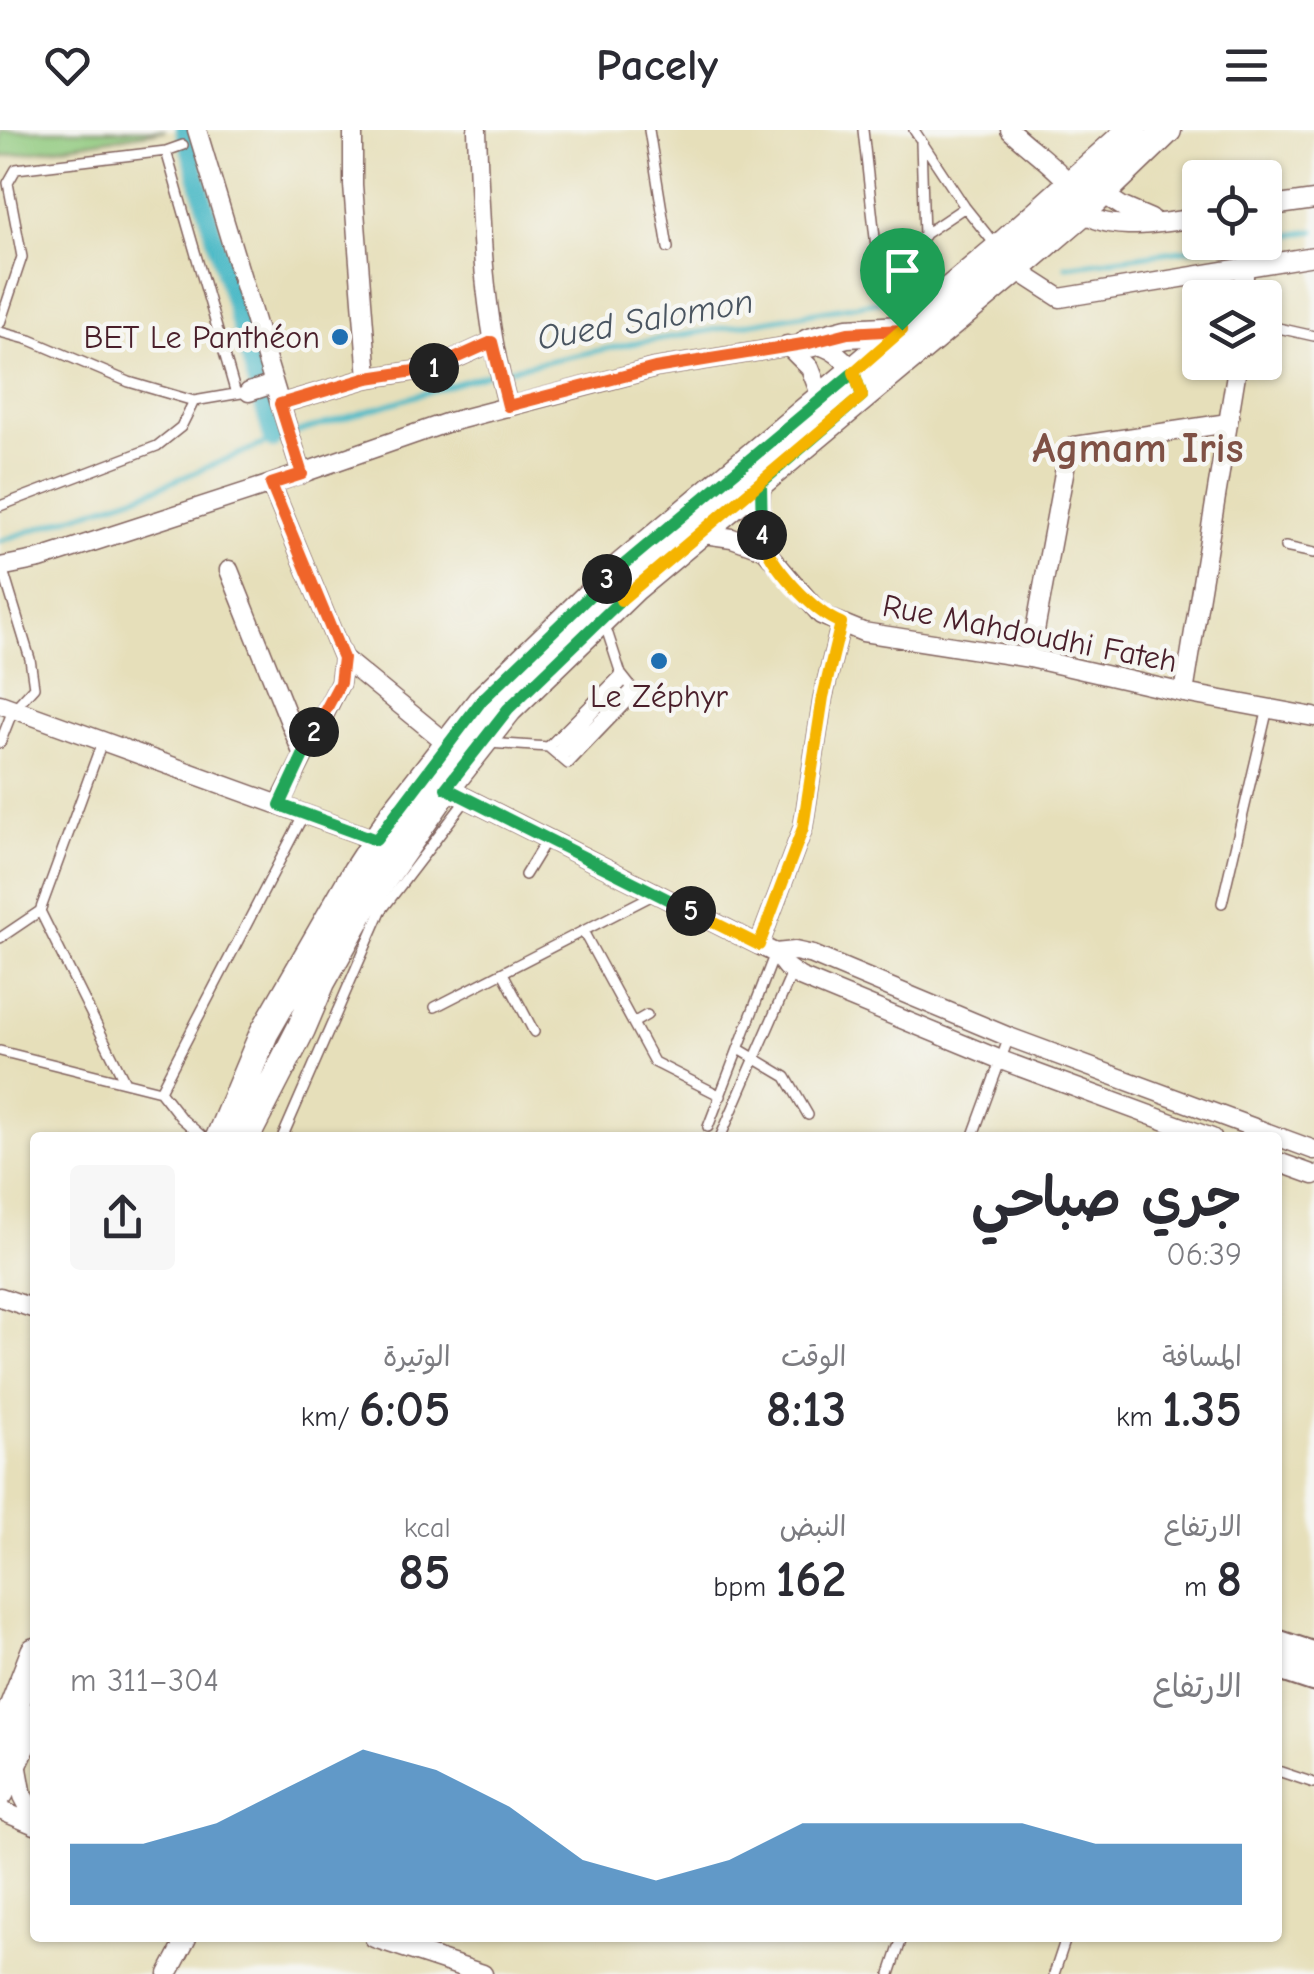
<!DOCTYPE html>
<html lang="ar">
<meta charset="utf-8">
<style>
:root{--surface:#fff;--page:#f7f7f7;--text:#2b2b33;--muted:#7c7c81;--accent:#1f6fb2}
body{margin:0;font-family:"Comic Neue","Playpen Sans Arabic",sans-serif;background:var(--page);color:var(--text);direction:rtl;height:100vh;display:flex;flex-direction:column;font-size:38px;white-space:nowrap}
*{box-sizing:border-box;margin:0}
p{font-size:32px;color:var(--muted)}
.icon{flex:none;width:55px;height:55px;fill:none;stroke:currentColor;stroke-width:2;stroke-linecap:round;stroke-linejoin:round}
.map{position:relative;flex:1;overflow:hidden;direction:ltr}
.details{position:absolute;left:30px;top:1002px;width:1252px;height:810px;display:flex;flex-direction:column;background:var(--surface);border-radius:10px;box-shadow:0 2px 8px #0004;direction:rtl}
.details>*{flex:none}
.controls{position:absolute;left:1182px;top:30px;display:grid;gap:20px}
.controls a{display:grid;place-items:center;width:100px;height:100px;border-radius:10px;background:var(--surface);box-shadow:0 2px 8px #0004;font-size:50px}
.pin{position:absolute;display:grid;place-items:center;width:85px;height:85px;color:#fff;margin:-102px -42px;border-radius:50% 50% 50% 0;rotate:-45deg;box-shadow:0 0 10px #0007}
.pin .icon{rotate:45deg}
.km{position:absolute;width:50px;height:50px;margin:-25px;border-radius:50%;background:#222;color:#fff;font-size:28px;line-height:50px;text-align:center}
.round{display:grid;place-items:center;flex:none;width:105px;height:105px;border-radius:10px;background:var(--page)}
.headline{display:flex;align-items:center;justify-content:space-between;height:170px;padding:0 40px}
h1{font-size:55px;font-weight:600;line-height:75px}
.stats{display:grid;grid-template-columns:repeat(3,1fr);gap:15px;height:170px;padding:10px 40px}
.stats div{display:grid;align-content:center}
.stats b{font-size:50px;font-weight:600}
.stats small{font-size:28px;font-weight:400}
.stats p{font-size:28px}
.chart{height:280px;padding:20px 40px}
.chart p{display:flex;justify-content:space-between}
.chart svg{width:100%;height:180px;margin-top:10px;fill:var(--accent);opacity:.7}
header{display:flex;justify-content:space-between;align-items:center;height:130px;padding:0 40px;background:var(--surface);font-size:45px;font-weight:600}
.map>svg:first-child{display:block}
.green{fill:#8fc97d;stroke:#6c7454;stroke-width:2.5}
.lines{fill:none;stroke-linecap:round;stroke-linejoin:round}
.stream{stroke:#4bb9c6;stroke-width:5}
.canal{stroke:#4bb9c6;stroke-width:18}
.lane-casing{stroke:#81625d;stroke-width:12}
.street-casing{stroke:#81625d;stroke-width:21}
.secondary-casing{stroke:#81625d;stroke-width:29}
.primary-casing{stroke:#81625d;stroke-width:31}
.lane{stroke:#fff;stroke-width:9}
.street{stroke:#fff;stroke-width:18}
.secondary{stroke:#fff;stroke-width:25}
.primary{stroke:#fff;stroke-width:28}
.split-1-casing{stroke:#fff;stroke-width:20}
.split-2-casing{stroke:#fff;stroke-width:20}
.split-3-casing{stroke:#fff;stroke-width:20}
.split-4-casing{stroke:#fff;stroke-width:20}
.split-5-casing{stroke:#fff;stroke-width:20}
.split-6-casing{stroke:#fff;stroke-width:20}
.split-7-casing{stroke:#fff;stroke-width:20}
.split-1{stroke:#f0652b;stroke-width:12}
.split-2{stroke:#f0652b;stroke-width:12}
.split-3{stroke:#22a559;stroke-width:12}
.split-4{stroke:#22a559;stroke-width:12}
.split-5{stroke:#f5b400;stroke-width:12}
.split-6{stroke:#22a559;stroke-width:12}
.split-7{stroke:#f5b400;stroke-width:12}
.poi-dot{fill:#1f6fb2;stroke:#f6f6f2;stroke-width:4}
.labels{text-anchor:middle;stroke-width:9;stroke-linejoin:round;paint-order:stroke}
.poi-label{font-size:32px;fill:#4a1f2b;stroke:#f6f6f2;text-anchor:end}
.street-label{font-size:32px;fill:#4a1f2b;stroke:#f6f6f2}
.water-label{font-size:35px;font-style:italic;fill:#4a5561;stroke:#f6f6f2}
.district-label{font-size:42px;font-weight:bold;fill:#7f5145;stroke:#f6f6f2}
</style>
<header><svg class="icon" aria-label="menu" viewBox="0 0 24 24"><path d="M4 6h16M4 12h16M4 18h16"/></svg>Pacely<svg class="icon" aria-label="heart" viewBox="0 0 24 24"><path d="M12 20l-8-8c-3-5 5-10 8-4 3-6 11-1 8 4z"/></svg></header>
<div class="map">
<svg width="1314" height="1844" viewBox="0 0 1314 1844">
<rect width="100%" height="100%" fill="#f6f6f2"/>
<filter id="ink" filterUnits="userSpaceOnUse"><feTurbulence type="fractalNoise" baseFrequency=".01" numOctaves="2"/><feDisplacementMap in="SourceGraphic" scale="20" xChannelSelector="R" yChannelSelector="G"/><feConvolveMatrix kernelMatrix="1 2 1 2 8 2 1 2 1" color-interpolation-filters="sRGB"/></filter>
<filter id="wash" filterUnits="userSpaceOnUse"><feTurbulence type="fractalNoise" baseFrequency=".0048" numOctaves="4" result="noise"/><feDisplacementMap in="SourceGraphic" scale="40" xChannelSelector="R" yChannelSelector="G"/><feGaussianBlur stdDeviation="2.25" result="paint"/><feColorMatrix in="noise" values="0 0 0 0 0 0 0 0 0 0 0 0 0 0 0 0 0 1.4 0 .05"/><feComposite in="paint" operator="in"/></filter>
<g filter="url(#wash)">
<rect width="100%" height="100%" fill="#e6dfba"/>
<path class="green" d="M0,0H165L0,27Z"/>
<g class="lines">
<path class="stream" d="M1265,109L1314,101
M1066,136L1242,112
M504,240L630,214L905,167
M0,411L150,361L273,310L493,242"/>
<path class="canal" d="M184,0L273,310"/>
</g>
</g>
<g filter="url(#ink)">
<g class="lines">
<g class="lane-casing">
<path id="lane" d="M649,0L668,118
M863,0L876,117L884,124H895L965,77
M914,0L965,77L997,117
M921,12L924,106
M183,15L166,21L236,264
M0,193L22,127L8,53L16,39L166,21
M1265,195L1314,206
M0,202L30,210L129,252L194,271L241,263
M0,376L157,316L181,297L194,271
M1285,417L1314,423
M0,613L13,580L34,557L30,529L2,437
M488,613L548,617L621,544L605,495
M548,617L568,634L636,563L621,544
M555,623L625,550
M561,628L632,558
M525,745L547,709
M1222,773L1268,578
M40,781L125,952
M584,803L654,932L721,966
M0,808L40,781L102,612
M503,843L534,902
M435,877L653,765
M633,893L647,885
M739,919L786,947L808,985
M0,921L160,961
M708,997L775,823
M204,1008L181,988L160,961L304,684
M282,1008L381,781L466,670
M720,1008L792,843
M972,1008L1009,907
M1278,1641L1314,1653
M890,1844L902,1808
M1054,1844L1066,1808"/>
</g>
<g class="street-casing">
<path id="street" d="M197,0L280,274L368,248L435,238L492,212
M353,0V55L368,248
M477,0C480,93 483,186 508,276
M1010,0C1025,15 1058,38 1069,54C1074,60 1073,69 1078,76C1101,107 1167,92 1200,87
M1095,59L1123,77L1151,89
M1265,77L1314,70
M1015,139L1060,168L1314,126
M1244,139V168
M787,215L810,238L822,269
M249,262L273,254
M280,274L302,344
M761,353L760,387L765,420
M271,354L343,528L340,553L279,675
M697,403L732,408L765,420L821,485L863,502L1030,528L1184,563L1314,587
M0,437L40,429L271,354L446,293L655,238L809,213C831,216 848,229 856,250
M229,440L303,625
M343,528L448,614
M1030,528L1067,327L1075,316L1228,293
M1184,563L1238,232
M0,574L376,710
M446,658L775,823L786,837L800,847L1001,930L1212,1008
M759,815L803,698L823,567L841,493
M775,823L795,821L813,825L1009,907L1314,1020
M1278,1032L1314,1045
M0,1167L35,1179
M17,1633L23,1666L35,1689
M0,1680L35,1695
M374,1808L483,1844
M168,1844L187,1808"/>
</g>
<g class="secondary-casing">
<path id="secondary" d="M1278,1513L1314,1525
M1278,1537L1314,1549"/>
</g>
<g class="primary-casing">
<path id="primary" d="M809,213L847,203L902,200
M220,1008L264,903L357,741L394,684L482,571L614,443L999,119L1132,0
M245,1008L301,899L321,852L363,777L446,658L508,579L634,457L1015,139L1083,81L1167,0
M0,1612L35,1522
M0,1662L35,1587"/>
</g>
<use href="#lane" class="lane"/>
<use href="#street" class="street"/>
<use href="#secondary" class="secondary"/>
<use href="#primary" class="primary"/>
</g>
</g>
<g class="lines" filter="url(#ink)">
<g class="split-1-casing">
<path id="split-1" d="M434,238L492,212L508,276L655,238L809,213L848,203L902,200"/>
</g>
<g class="split-2-casing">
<path id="split-2" d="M314,602L340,553L343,528L271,354L302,344L280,274L368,248L434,238"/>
</g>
<g class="split-3-casing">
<path id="split-3" d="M314,602L280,675L376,710L482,570L607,449"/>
</g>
<g class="split-4-casing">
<path id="split-4" d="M607,449L854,242L862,266L761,353L762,405"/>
</g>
<g class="split-5-casing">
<path id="split-5" d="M691,781L759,815L803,698L823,567L841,493C813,482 768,434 762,405"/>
</g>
<g class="split-6-casing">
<path id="split-6" d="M621,470L508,579L446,658L691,781"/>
</g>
<g class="split-7-casing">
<path id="split-7" d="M621,470L862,266L854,242L902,200"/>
</g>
<use href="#split-1" class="split-1"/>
<use href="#split-2" class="split-2"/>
<use href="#split-3" class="split-3"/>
<use href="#split-4" class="split-4"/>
<use href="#split-5" class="split-5"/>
<use href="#split-6" class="split-6"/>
<use href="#split-7" class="split-7"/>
</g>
<g class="poi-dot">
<circle cx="340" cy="207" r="10"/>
<circle cx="659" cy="531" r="10"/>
</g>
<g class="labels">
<g class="poi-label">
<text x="320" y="218">BET Le Panthéon</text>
<text x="659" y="577" text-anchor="middle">Le Zéphyr</text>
</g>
<g class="street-label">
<text transform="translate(1030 503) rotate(11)" y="11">Rue Mahdoudhi Fateh</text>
</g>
<g class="water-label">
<text transform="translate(645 189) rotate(-10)" y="12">Oued Salomon</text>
</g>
<g class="district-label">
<text x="1138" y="332">Agmam Iris</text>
</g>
</g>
</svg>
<div class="controls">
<a><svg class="icon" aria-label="locate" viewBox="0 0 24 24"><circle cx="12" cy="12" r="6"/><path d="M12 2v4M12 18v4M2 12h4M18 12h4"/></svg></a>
<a><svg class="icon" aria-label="layers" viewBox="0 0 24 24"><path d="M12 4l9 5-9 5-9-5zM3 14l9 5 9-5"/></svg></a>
</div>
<div class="pin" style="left:902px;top:200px;background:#1e9e55"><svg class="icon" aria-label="arrive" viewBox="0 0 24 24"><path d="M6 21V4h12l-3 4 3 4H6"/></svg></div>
<b class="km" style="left:434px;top:238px">1</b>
<b class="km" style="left:314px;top:602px">2</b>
<b class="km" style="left:607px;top:449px">3</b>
<b class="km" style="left:762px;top:405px">4</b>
<b class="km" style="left:691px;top:781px">5</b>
<section class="details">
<div class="headline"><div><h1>جري صباحي</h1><p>06:39</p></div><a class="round"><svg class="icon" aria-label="share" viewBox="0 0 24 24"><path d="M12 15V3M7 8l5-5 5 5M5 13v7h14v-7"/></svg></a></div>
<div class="stats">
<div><p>المسافة</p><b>1.35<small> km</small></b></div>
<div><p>الوقت</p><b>8:13</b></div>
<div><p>الوتيرة</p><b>6:05<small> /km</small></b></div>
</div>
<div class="stats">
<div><p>الارتفاع</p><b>8<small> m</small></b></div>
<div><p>النبض</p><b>162<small> bpm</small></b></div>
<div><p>kcal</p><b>85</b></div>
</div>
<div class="chart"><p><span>الارتفاع</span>304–311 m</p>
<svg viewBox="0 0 160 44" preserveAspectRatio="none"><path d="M0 44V29L10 29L20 24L30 15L40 6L50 11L60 20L70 33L80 38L90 33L100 24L110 24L120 24L130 24L140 29L150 29L160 29V44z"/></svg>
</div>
</section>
</div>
